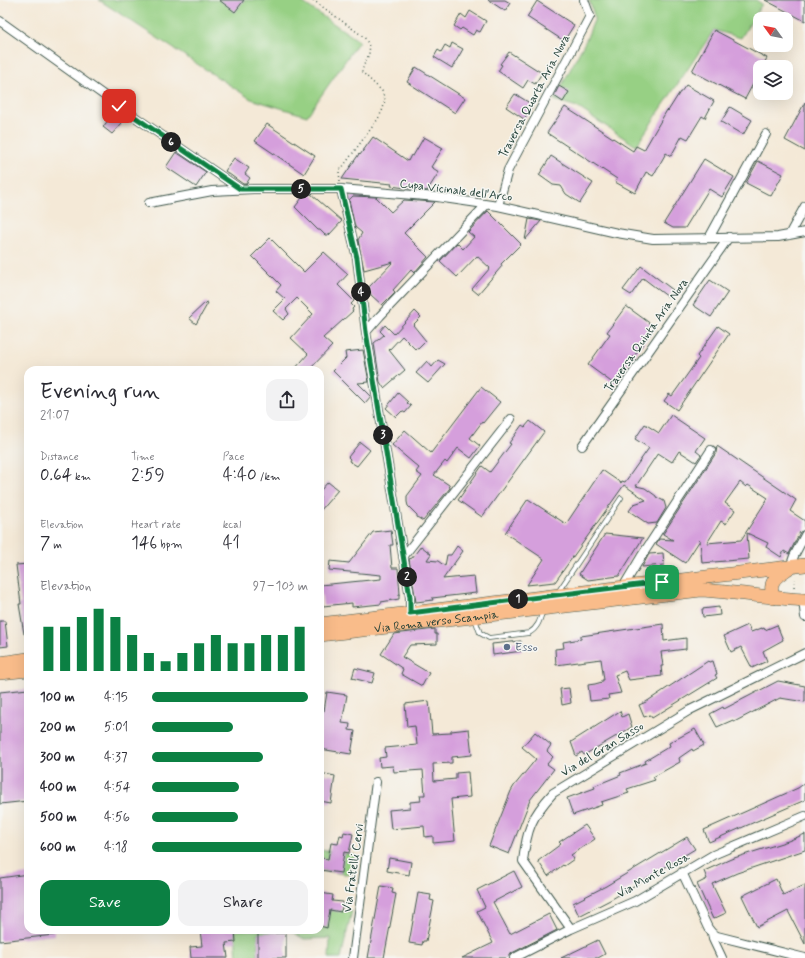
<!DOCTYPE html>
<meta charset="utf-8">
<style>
:root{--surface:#fff;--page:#f2f2f3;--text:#2b2b33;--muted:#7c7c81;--accent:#0b8043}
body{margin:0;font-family:Mynerve,sans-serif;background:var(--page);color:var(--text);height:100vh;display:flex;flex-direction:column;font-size:15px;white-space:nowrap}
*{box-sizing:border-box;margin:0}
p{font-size:13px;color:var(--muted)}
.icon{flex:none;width:22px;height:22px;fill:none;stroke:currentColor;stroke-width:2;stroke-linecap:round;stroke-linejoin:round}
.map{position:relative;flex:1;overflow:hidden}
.side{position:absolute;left:24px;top:366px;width:300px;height:568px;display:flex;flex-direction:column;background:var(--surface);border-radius:12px;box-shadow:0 4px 16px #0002}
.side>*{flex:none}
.needle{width:26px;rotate:303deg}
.buttons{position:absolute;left:753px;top:12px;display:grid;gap:8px}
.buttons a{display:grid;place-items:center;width:40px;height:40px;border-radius:8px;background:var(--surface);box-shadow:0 4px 16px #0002;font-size:20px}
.pin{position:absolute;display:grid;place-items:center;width:34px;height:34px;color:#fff;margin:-17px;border-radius:8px;box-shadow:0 2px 6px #0006}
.km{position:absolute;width:20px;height:20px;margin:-10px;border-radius:50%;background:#222;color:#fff;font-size:11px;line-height:20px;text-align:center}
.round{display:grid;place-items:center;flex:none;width:42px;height:42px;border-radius:12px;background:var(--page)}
.head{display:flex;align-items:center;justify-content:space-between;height:68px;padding:0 16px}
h1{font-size:22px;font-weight:600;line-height:30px}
.metrics{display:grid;grid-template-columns:repeat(3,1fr);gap:6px;height:68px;padding:4px 16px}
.metrics div{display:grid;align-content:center}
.metrics b{font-size:17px;font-weight:600}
.metrics small{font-size:11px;font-weight:400}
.metrics p{font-size:11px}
.chart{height:112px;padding:8px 16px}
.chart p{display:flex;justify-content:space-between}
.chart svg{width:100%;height:72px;margin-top:4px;stroke:var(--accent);stroke-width:6}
.cta{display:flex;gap:8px;margin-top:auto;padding:8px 16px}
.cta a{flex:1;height:46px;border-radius:12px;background:var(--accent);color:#fff;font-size:16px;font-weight:600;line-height:46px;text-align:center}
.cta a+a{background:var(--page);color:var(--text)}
ul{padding:0 16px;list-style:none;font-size:13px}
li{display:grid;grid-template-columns:64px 48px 1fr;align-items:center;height:30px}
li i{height:10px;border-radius:5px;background:var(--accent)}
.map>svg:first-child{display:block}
.green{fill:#97d084;stroke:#5b865c}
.building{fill:#d59fdc;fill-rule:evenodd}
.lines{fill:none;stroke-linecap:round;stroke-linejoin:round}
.service-casing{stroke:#3f574c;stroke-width:5.5}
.minor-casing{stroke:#3f574c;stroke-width:10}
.primary-casing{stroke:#3f574c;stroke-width:14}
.path{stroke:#3f574c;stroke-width:1.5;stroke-dasharray:1 3;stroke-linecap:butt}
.service{stroke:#fff;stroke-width:4}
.minor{stroke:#fff;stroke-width:8}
.primary{stroke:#f9bc8a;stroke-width:13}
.route-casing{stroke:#fff;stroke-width:8}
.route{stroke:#0b8043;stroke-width:5}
.service-dot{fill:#5c6f8a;stroke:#f6f6f2;stroke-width:1.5}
.labels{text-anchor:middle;stroke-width:3;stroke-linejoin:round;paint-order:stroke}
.street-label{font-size:12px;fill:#1f3d34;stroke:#f6f6f2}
.service-label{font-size:12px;fill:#4e5e75;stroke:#f6f6f2;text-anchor:start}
</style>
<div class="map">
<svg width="805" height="958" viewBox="0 0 805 958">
<rect width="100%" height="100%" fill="#f6f6f2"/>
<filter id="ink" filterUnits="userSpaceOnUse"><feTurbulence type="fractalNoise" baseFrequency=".025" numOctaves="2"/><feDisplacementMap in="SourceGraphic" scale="8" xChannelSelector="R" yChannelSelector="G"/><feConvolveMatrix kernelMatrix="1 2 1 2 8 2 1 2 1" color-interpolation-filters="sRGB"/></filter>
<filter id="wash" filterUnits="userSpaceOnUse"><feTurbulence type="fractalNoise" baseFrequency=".012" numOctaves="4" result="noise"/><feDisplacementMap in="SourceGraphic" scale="16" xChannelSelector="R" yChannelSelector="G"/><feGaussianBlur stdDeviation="0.9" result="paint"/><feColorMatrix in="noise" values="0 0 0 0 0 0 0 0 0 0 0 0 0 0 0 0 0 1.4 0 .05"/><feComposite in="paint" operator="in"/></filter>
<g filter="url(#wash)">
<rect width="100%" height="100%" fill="#f4e9d7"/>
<path class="green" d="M99,0H299L359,41L307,116L251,99Z
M589,0H756L762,4L741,38L714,30L636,146L577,107L554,100L586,40L595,18Z
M320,850L355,855L351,875L320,870Z
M330,910L352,911L341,958H329L330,938L304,939L290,931L258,933V958H237L235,931L242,930L319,931L320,930V926L327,927Z"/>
<g id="blocks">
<path class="building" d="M219,0H244L235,12Z
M488,0H505L510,3L505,11Z
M765,0H805V21Z
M537,1L574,25L564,41L527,17Z
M470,11L486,21L480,32L476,30L473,35L462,28L460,30L454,26L461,14L466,18Z
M714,30L767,58L762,67H760V71L745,99L692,71Z
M452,43L463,49L452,68L434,57L438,50L441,52L445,45L450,48Z
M509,52L542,73L535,84L528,80L523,88L498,71L502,65L500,64Z
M416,67L465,98L455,113L407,82Z
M686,85L714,101L705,118L702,116L688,139L682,136L671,156L666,153L653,176L646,172L635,193L615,182L617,179L547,133L565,107L633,151L636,146L644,150L667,110L668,111L680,92H681Z
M559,86L569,92L563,102L554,96Z
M515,94L533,105L524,119L506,107Z
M805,102V151L785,140Z
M730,107L752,120L743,135L721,122Z
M112,115L122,123L112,134L103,127Z
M267,124L315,156L304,174L255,141Z
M373,137L408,161L411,155L413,156L424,137L443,148L431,167L439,172L427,191L391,186L392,184L342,179L359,154L360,155Z
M176,152L206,172L196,187L166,167Z
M551,156L593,183L580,203L566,194L561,186L553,185L539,175Z
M234,158L249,168L245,174L250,178L246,184H243L225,171Z
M704,159L734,177L722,197L709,189L685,228H673L664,223Z
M758,161L783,174L771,196L746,183Z
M305,194H311L342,221L329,235H325L320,230H318L295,207Z
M353,196L376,197L391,212L404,200L435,202L404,233L428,257L414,273L411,270L393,290L395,292L382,305L371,295L369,287L393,262L364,270L358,240L362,233L355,227L349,200Z
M488,211L521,244L501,264L502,266L478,294L472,289L490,268L477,256L457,277L440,261L457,243L463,249L474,237L468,232Z
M529,219L541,221L525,240Z
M270,238L304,272L324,252L348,274L338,285L354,301L351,304L354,307L352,309L353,311L323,338L332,346L309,370H294L308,354L291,338L313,314L297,298L286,309L289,314L283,320L273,311L285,299L276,291L281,285L252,256Z
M641,266L673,290L668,297L643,278L631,295L623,290Z
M710,280L728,292L711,317L693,305Z
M206,302L208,303L196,324L189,318Z
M626,306L655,327L614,384L588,365L610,334L607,332Z
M415,311L421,317L413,325L426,341L418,349L416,348L415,349L402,336L389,350L405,370L384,388L380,382L374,343L384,335L380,331L385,325L394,334Z
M718,326L729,334L677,410L664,401L669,394L672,396L699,358L697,356Z
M363,350L369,382L358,383L371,396L365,403L333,371L346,358L345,352Z
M438,360L445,364L428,383L416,373L427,361L432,367Z
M481,387L500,402L483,423L482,422L470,438L480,446L471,458L458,448L447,463L445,461L434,475L449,485L450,488L423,521L417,517V515L408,506L407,502V496L422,476L416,472L419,468L392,445L405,430L431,453Z
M398,393L408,402L407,403L411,406L405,413L402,411L396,417L386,408Z
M671,415L705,438L696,451L701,455L696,462L679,451L672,462L658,453L636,486L645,488L656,496V497L664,501L666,508L657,523L648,524L629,511L634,504L646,500L624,485L555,582L527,585L544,559L505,533L528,499L566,524L602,470L621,483L622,481L625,482L649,448L635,439L645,424L659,433Z
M530,421L544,432L482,517L458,500L482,466L490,472L511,444L509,443L522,425L525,427Z
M360,442L370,450L357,466L349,461L350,459L348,457Z
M717,446L796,500L790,511L805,521V530L800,532L789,554L784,551L781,557L766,547L768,543L747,533L749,559L702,563L700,540L685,563L656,544L659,539L673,540L663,534L716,453ZM740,482L746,487L748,485L768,498L741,540L707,543L721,521L726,524L735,510L725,503Z
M328,482L338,490L320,511V491Z
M391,530L393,545H390L392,568H398L400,594H399V599L381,602V604L352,607V603L323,606L320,585L381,579V575L329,570L330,561L349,563L373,532Z
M605,534L643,538L619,576L588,580L579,574Z
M421,546L431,554L427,560L438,561L445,566L447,555H451L457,546L463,551L443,579L474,576L476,593L432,598L433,600L416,602L409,559L412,558Z
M663,553L664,565L642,567L649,554Z
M28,564V634H24L19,604H21L16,565Z
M719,607L720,615L703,617L702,609Z
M0,621H5L8,646L0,647Z
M663,624L664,641L686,638V649L661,652L663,666H661L662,676L629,680L625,671L615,675L621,693L608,695L609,699L590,701L588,685L595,684L602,682V680H604L601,659L556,665L555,649L564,648L563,642L581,639V636Z
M748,625L751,632L762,628V629L764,628L765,630L777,625L783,640L763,651L767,661L752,668L741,647L731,652L724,636Z
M435,629V634H437V644L410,645L402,657L429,673L422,686L401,674L403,669L381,654L394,634Z
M521,641L522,651L493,655L492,644Z
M708,661L709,662L713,661L717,674L715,675L717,678L652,718L650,715L644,717L639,705L646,702Z
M355,668L375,673L372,683L352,678Z
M778,681L805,686V702L780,698L734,722L733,720L717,727L710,714L723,707L724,709Z
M569,688L571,703L562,705L560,689Z
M28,689V801L0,804V692Z
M327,692L347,695L342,723L350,724L349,730L355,731L351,754L320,749V710L324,711Z
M429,701L432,734L451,733V731L469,729L472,755L452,757V763L433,764L434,781L456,779V773L468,772L470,797L451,799L455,841L433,843V836L425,837L424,826L391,829L389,810L410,808V802L421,801L420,795H425L423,770L394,772L393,766L380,767L379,758L386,757L385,748L417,745L415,726L407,727L405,704Z
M620,711L622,717L628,714L632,727L584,755L582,752L576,756L571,742Z
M695,729L704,745L693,751L692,749L679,758L680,762L653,777L655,780L627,789L629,793L601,802L602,805L573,815L567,798L595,788L594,786L621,775L620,773L646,763L645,761L670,746L669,743Z
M535,732L551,745L547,751L553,757L547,764L554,769L530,800L509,854L489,846L511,791L514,786L536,759L522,747Z
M320,773L335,776L331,803L320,801Z
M805,783V800L709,842L704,830L798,788Z
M585,825L595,839L571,855L574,859L564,866L563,865L548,876L538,861L561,844L559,842Z
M344,832L353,834L349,853L344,852L341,873L320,870L321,858L328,859L331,843L338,844L340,835L343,836Z
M805,834V850L737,873L712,884L726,913L713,919L697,884L707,879L704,871L731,859L788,841Z
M687,837L695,849L612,899L579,916L573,903L606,886Z
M389,858L411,862L409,875L387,871Z
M514,871L522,887L493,902L510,934L549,914L557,930L512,953L506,958H462L493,943L477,911L485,907L477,890Z
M28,874V930H54V935L0,941V878Z
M776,879L783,895L805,885V944L788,911L757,927L742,896Z
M381,886L393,888L392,893L396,894L384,958H368Z
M320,893L333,895L332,901L343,902L341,912L330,910L327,928L320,926Z
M418,893L431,895L430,900L434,901L426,941H423L422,945L409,943Z
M200,930H235L236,942L226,943L228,958H191L190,947L202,946Z
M258,933H286V958H258Z
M598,940L605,954L598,958H561Z"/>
</g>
</g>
<g filter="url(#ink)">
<use href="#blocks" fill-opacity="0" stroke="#3f574c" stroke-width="1"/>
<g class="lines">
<g class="service-casing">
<path id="service" d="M558,592L621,498
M475,619L480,633L489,638L529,633C538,628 540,620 543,610"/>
</g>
<g class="minor-casing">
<path id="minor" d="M0,21L119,106L240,189
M341,189L357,258L366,332L410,597V613
M149,203L212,191L253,189H341L437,197L498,206L617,233L653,239L778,237L805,232
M498,206L508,170L590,16L584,0
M789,235L805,206
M709,238L766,134
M366,332L380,316L486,205
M582,446L729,237
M403,557L511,419
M790,567L794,556L805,535
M623,587L641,557L711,450
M803,600L805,617
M682,872L708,928L712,933L717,936L805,958
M571,929L523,861C527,829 531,817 553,793L690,710L805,653
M712,933L713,939L722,958
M353,958L376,782
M514,958L571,929L635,901L713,855L805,816"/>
</g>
<g class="primary-casing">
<g id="primary">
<path d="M773,598C768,580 776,577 789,568"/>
<path d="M320,624L805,565"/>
<path id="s1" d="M320,635L701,590C736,592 770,598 805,600"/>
<path d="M0,663L28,659"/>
<path d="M0,673L28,670"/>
</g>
</g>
<path class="path" d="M313,0L364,37C376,53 365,56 362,72L382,91L385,100L383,109L378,119L339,172L340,181
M794,587L795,579"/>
<use href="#service" class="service"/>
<use href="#minor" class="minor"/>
<use href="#primary" class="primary"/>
</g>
</g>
<g class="lines" filter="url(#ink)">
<g class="route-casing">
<path id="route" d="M119,106L240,189H341L357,258L366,332L410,597V613L662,582"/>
</g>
<use href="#route" class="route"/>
</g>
<circle class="service-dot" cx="507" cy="647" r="4"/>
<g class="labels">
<g class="street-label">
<text transform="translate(534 96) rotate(-62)" y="4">Traversa Quarta Aria Nova</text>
<text transform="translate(456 190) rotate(7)" y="4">Cupa Vicinale dell'Arco</text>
<text transform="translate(646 335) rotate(-55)" y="4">Traversa Quinta Aria Nova</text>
<text dy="4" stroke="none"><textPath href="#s1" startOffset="117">Via Roma verso Scampia</textPath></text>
<text transform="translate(602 749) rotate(-31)" y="4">Via del Gran Sasso</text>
<text transform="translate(353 868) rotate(-82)" y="4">Via Fratelli Cervi</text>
<text transform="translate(653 875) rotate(-29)" y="4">Via Monte Rosa</text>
</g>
<g class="service-label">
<text x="515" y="651">Esso</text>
</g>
</g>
</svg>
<div class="buttons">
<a><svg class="needle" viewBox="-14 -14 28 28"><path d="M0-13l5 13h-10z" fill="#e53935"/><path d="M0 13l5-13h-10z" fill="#7c7c81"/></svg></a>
<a><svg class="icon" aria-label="layers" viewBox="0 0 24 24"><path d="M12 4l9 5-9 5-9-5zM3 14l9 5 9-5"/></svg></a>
</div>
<div class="pin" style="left:662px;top:582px;background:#1e9e55"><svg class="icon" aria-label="arrive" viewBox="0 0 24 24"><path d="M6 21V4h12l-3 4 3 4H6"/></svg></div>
<div class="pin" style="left:119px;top:106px;background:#d93025"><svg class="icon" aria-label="check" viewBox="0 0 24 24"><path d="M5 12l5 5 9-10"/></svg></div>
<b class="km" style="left:518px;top:599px">1</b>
<b class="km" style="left:407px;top:577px">2</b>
<b class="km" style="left:383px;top:435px">3</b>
<b class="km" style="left:361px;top:292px">4</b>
<b class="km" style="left:301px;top:189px">5</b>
<b class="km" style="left:171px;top:142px">6</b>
<section class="side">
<div class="head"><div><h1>Evening run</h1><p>21:07</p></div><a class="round"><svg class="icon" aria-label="share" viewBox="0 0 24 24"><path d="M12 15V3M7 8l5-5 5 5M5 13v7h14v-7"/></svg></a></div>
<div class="metrics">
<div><p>Distance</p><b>0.64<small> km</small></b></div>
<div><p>Time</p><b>2:59</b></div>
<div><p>Pace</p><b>4:40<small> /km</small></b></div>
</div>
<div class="metrics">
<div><p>Elevation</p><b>7<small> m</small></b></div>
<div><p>Heart rate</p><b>146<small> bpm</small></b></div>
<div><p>kcal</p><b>41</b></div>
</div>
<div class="chart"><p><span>Elevation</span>97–103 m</p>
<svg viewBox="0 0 160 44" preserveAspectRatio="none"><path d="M5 44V17M15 44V17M25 44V11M35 44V6M45 44V11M55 44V22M65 44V33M75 44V38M85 44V33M95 44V27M105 44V22M115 44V27M125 44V27M135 44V22M145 44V22M155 44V17"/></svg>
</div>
<ul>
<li><b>100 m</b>4:15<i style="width:100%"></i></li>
<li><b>200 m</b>5:01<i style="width:52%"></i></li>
<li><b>300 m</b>4:37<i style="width:71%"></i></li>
<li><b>400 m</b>4:54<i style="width:56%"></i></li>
<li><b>500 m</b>4:56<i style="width:55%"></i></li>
<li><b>600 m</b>4:18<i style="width:96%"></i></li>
</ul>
<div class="cta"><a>Save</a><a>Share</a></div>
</section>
</div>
